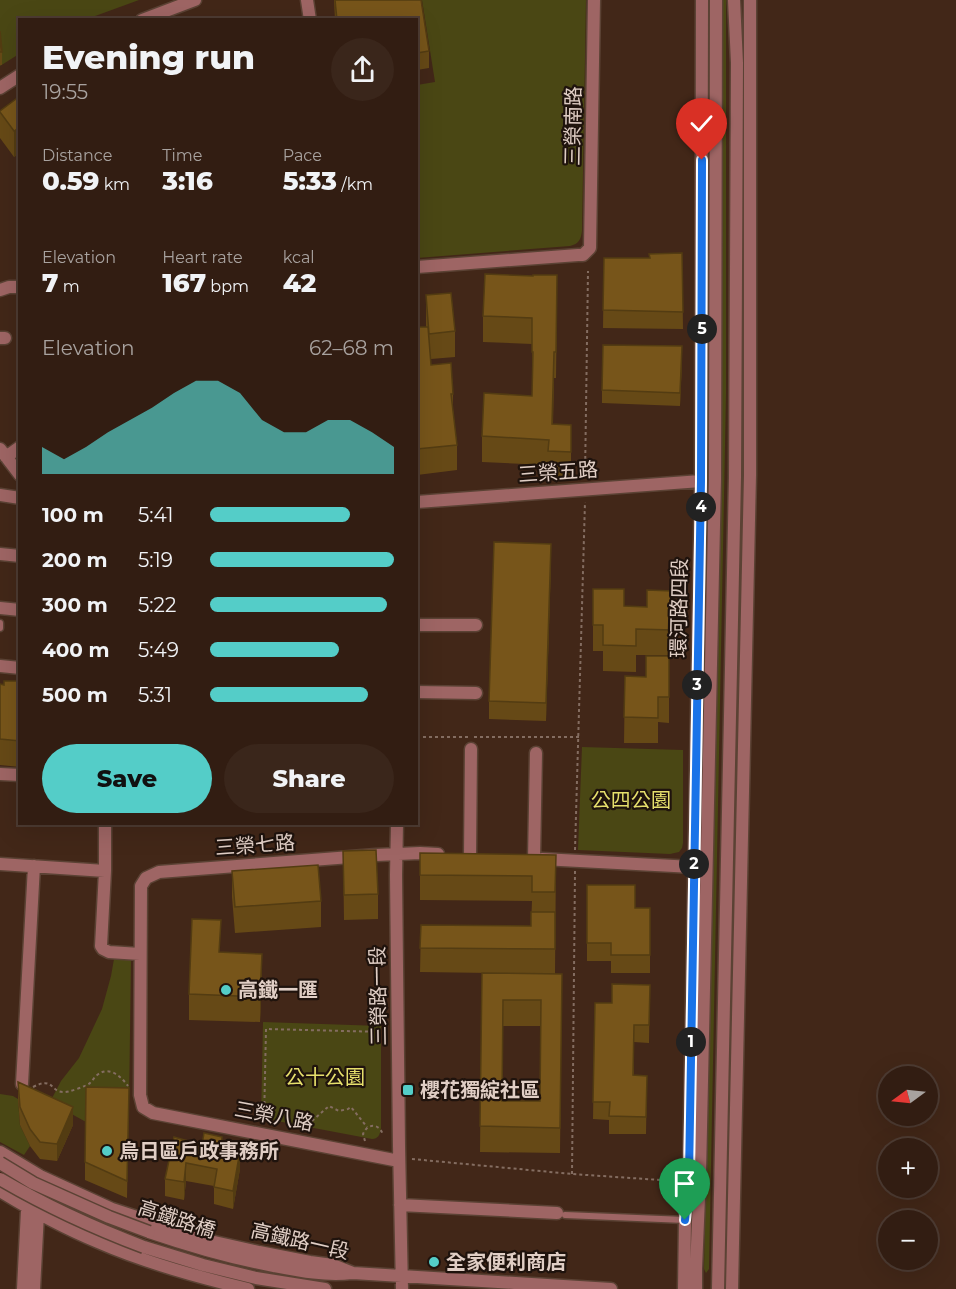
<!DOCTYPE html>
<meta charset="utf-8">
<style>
:root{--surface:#321d12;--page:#3a261b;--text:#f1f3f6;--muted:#a8a29f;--line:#4d3b32;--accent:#54cdc8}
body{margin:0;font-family:Montserrat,"Noto Sans TC",sans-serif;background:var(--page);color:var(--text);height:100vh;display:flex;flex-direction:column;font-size:22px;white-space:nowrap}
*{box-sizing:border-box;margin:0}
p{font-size:20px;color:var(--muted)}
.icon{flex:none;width:33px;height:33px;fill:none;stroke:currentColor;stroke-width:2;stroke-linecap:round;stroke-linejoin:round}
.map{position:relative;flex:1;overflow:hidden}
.side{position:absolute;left:18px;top:18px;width:400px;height:807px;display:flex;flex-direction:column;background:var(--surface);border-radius:0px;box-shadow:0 6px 24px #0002,0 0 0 2px var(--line)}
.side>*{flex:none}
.needle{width:39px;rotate:255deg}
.buttons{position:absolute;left:878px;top:1066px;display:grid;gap:12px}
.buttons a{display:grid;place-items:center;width:60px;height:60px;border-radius:50%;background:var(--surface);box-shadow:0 6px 24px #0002,0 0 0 2px var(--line);font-size:30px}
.pin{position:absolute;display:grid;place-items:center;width:51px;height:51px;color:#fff;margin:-62px -26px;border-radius:50% 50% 50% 0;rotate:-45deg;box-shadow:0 0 6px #0007}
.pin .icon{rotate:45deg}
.km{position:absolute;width:30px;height:30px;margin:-15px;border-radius:50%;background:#222;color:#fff;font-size:16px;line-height:30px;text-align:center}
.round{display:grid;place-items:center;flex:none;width:63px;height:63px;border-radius:32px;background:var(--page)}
.head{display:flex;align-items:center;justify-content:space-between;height:102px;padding:0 24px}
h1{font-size:33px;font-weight:800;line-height:45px}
.figures{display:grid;grid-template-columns:repeat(3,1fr);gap:9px;height:102px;padding:6px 24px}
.figures div{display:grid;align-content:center}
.figures b{font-size:26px;font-weight:800}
.figures small{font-size:16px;font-weight:400}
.figures p{font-size:16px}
.chart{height:168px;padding:12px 24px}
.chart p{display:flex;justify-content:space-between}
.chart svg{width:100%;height:108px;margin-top:6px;fill:var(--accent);opacity:.7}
.cta{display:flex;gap:12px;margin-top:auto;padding:12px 24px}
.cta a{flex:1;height:69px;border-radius:36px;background:var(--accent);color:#111;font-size:24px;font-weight:800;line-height:69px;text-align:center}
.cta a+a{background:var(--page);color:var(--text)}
ul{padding:0 24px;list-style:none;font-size:20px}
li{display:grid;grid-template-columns:96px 72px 1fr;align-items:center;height:45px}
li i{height:15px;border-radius:8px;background:var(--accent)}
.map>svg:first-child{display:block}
.green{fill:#4a4714}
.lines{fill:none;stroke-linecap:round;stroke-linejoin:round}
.service-casing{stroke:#5b4234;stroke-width:9}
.minor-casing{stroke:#5b4234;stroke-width:15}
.path{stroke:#846d61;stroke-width:2;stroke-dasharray:3 3;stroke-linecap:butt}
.service{stroke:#9e6564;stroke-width:6}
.minor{stroke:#9e6564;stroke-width:12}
.minor-bridge-casing{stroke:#5b4234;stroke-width:15;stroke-linecap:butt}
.minor-bridge{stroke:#9e6564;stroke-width:12}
.wall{fill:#664916;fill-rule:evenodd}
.shaded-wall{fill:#533c12}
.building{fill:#77551a;stroke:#533c12;stroke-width:1.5;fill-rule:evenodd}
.route-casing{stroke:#fff;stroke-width:12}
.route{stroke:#1a73e8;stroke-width:8}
.poi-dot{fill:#54cdc8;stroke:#1f130d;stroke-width:2}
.labels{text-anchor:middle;stroke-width:4.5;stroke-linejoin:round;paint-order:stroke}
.street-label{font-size:20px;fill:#e0cec5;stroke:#1f130d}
.park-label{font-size:20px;fill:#e6df6c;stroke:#1f130d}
.poi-label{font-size:20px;font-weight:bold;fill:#e0cec5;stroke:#1f130d;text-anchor:start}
</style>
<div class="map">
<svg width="956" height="1289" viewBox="0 0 956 1289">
<rect width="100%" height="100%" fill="#422718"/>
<path class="green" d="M0,0H139L87,19L20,20L19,54L0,66Z
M422,0H586L582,231C581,239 579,244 570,246L417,258V85L435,82Z
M721,0H726V394L709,1269L706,1273L704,1269L720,394Z
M582,747L683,750V843L682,848L679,852L670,854L578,850Z
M114,959L131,960L129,1106L86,1122L50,1102L61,1081L79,1058L102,1009L111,976Z
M263,1022L381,1026V1128C380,1135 378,1139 372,1139L261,1118Z
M0,1094L13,1096L18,1099L20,1125L30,1146L24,1155L0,1142Z"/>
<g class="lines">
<g class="service-casing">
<path id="service" d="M0,628V623
M565,1215L685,1220"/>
</g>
<g class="minor-casing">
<path id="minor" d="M307,0L310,20
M142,20L195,0
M0,88L20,75
M417,267L578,255H583L590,248L594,0
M0,290L9,287H20
M0,338H5
M0,449L20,475
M6,457L20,447
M0,495L20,498
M417,502L701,481
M0,554L20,556
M0,608L20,610
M417,625H476
M0,666L20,668
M417,692L476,693
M0,774L20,775
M105,824V871L101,946L103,949L109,952L140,954
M397,824L396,875L399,1146L402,1289
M470,856L471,749
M534,859L536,753
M542,859L693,867
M0,864L105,871
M22,1084L34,866
M0,1152L40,1176L112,1209L210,1241L259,1252L310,1262L333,1265L353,1273L611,1289
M399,1161L153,1113L143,1107L140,1095L141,886L146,878L159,872L376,855L420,853L438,854
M0,1191C31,1210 64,1228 98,1242C146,1263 197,1277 248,1289
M400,1205L557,1213
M149,1232C190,1246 231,1258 274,1266C300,1271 325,1276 352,1273
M144,1247L203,1265L256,1278L325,1289
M23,1289L29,1171
M34,1289L40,1176
M684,1289L685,1220L689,1175L701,481L702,0
M696,1289V1269L700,1174L715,479L716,0
M718,1289L735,477L737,63L734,0
M732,1289L750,475V0"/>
</g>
<path class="path" d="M585,477L588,271
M417,737H468
M474,737H579
M575,850L585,502
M33,1087C54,1076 50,1092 63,1092C67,1093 87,1086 90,1083C92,1081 94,1078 96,1076C108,1065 120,1075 128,1086
M264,1122L266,1029L384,1032
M303,1129L329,1106L339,1111L348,1109L351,1107L367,1127
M365,1141L363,1134C368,1122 380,1124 383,1135
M412,1159L572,1174L675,1181
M572,1174L575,871"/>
<use href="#service" class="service"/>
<use href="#minor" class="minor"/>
<g class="minor-bridge-casing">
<path id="minor-bridge" d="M0,1163L33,1183L109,1217L149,1232
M0,1179C46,1206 94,1228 144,1247"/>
</g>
<use href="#minor-bridge" class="minor-bridge"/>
</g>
<path class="wall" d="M334,0H421L429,51V68L417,70V20H335Z
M0,31L2,52V65H0Z
M20,96V153L14,157L0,138V111Z
M682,253L683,329L603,328L604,258H650Z
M426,295L455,331V357L431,359V365L453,394V410L457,445V470L417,475V327H426Z
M557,301L556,378H554L553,424L571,450V477H548V465L482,462V436L532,396L533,378L532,344L483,342V316Z
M682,360L680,406L602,403V390Z
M551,562L546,721L489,719V701Z
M593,589L624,606L647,607L673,591V655H636V672L603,671V651H593Z
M669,656V723L658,722V743H624L625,676L646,677Z
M20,683V767L0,765V684Z
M343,851L378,894V919L344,920Z
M420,853L556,855L555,974L420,972L421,925L531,926L532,901L420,900Z
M232,871L321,901V927L235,933L232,897Z
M587,885L635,908H650V973H611V961H587Z
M220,952L262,980L260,1022L189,1020V994Z
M482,973L562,974L560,1153L480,1152ZM503,1026H540V1101H502Z
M650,985L649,1043L634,1042V1075L647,1076L646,1134H609V1120L593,1119L595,1003H612Z
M18,1082L73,1125L57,1161L40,1159L30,1146L20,1125L18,1099Z
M129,1088L127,1198L85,1180V1162Z
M202,1145L222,1149L240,1169L233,1209L214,1204V1186L186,1181L184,1200L165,1196V1179Z"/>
<path class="shaded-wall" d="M20,127V153L14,157V131Z
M682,346V360L680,406V393Z
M551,544V562L546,721V703Z
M262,954V980L260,1022V997Z
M73,1107V1125L57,1161V1144Z
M240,1151V1169L233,1209V1191Z
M186,1163V1181L184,1200V1182Z"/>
<path class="building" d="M335,0H421L429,51L417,53V20H337Z
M0,31L2,52H0Z
M20,96V127L14,131L0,112V111Z
M682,253L683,312L603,310L604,258H650L649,254Z
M485,274L533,276V275H557L556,352H554L552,424L571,425V452L548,451L549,440L482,436L484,393L532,396L533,352H532V318L483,316Z
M451,293L455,331L429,334L426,295Z
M417,327H428L431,365L451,363L453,394H451L457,445L417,449Z
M603,345L682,346L680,393L602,390Z
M494,542L551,544L546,703L489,701Z
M593,589H624V606L647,607V590L673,591V630L636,629V646L603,645V625H593Z
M646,656H669V697H658V718L624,717L625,676L646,677Z
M4,681H18L20,683V741L0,739V684L4,685Z
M376,850L378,894L344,895L343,851Z
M420,853L556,855L555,892H532V876L420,875Z
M318,865L321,901L235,907L232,871Z
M587,885H635V908H650V955H611V943H587Z
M531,912H555V949L420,948L421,925L531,926Z
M192,919L221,920L219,952L262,954L260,997L189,994Z
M482,973L562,974L560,1128L480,1126ZM503,1000H541L540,1101H502Z
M612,984L650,985L649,1025H634L633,1075L647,1076L646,1117L609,1116L610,1102H593L595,1003H612Z
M18,1082L73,1107L57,1144L40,1142L30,1129L20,1107Z
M86,1087L129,1088L127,1181L85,1162Z
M204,1133L222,1137L221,1149L240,1151L233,1191L214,1187L217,1169L186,1163L184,1182L165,1179L174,1137L202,1145Z"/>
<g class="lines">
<g class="route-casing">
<path id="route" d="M685,1220L689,1175L701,481L702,160"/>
</g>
<use href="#route" class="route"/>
</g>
<g class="poi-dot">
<circle cx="226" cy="990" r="6"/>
<rect x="402" y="1084" width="12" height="12" rx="3"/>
<circle cx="107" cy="1151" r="6"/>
<circle cx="434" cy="1262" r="6"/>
</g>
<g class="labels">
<g class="street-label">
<text transform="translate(573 126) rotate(-89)" y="7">三榮南路</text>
<text transform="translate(558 472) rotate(-4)" y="7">三榮五路</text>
<text transform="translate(679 608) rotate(-89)" y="7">環河路四段</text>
<text transform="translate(255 845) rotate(-4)" y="7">三榮七路</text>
<text transform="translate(378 996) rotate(-91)" y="7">三榮路一段</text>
<text transform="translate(274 1116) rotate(11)" y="7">三榮八路</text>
<text transform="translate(177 1219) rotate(18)" y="7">高鐵路橋</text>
<text transform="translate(300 1241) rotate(13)" y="7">高鐵路一段</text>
</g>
<g class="park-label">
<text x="631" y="807">公四公園</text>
<text x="325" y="1084">公十公園</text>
</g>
<g class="poi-label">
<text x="238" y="997">高鐵一匯</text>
<text x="420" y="1097">櫻花獨綻社區</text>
<text x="119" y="1158">烏日區戶政事務所</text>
<text x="446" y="1269">全家便利商店</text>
</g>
</g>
</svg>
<div class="buttons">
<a><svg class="needle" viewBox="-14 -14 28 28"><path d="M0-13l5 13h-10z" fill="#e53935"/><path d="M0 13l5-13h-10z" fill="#a8a29f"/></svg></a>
<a>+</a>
<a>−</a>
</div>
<div class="pin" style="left:685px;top:1220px;background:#1e9e55"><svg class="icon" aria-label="arrive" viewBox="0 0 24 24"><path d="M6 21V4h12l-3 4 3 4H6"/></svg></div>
<div class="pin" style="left:702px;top:160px;background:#d93025"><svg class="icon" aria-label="check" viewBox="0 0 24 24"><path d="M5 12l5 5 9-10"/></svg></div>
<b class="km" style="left:691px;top:1042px">1</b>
<b class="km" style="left:694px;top:864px">2</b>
<b class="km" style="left:697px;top:685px">3</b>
<b class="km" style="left:701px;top:507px">4</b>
<b class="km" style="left:702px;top:329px">5</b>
<section class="side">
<div class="head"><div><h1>Evening run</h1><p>19:55</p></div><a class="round"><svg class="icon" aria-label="share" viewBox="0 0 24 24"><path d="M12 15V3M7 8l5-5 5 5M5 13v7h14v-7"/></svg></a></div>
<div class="figures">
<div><p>Distance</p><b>0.59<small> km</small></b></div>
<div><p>Time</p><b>3:16</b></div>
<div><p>Pace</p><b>5:33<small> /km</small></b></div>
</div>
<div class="figures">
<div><p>Elevation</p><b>7<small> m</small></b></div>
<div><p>Heart rate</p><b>167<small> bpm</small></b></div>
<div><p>kcal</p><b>42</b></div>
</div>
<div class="chart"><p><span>Elevation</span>62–68 m</p>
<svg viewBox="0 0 160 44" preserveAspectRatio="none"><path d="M0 44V33L10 38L20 33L30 27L40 22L50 17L60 11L70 6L80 6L90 11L100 22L110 27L120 27L130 22L140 22L150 27L160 33V44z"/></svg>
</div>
<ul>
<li><b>100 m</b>5:41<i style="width:76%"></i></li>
<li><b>200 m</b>5:19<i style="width:100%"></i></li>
<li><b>300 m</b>5:22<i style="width:96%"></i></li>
<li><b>400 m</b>5:49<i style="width:70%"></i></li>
<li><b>500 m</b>5:31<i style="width:86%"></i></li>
</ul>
<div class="cta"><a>Save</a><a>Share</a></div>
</section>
</div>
